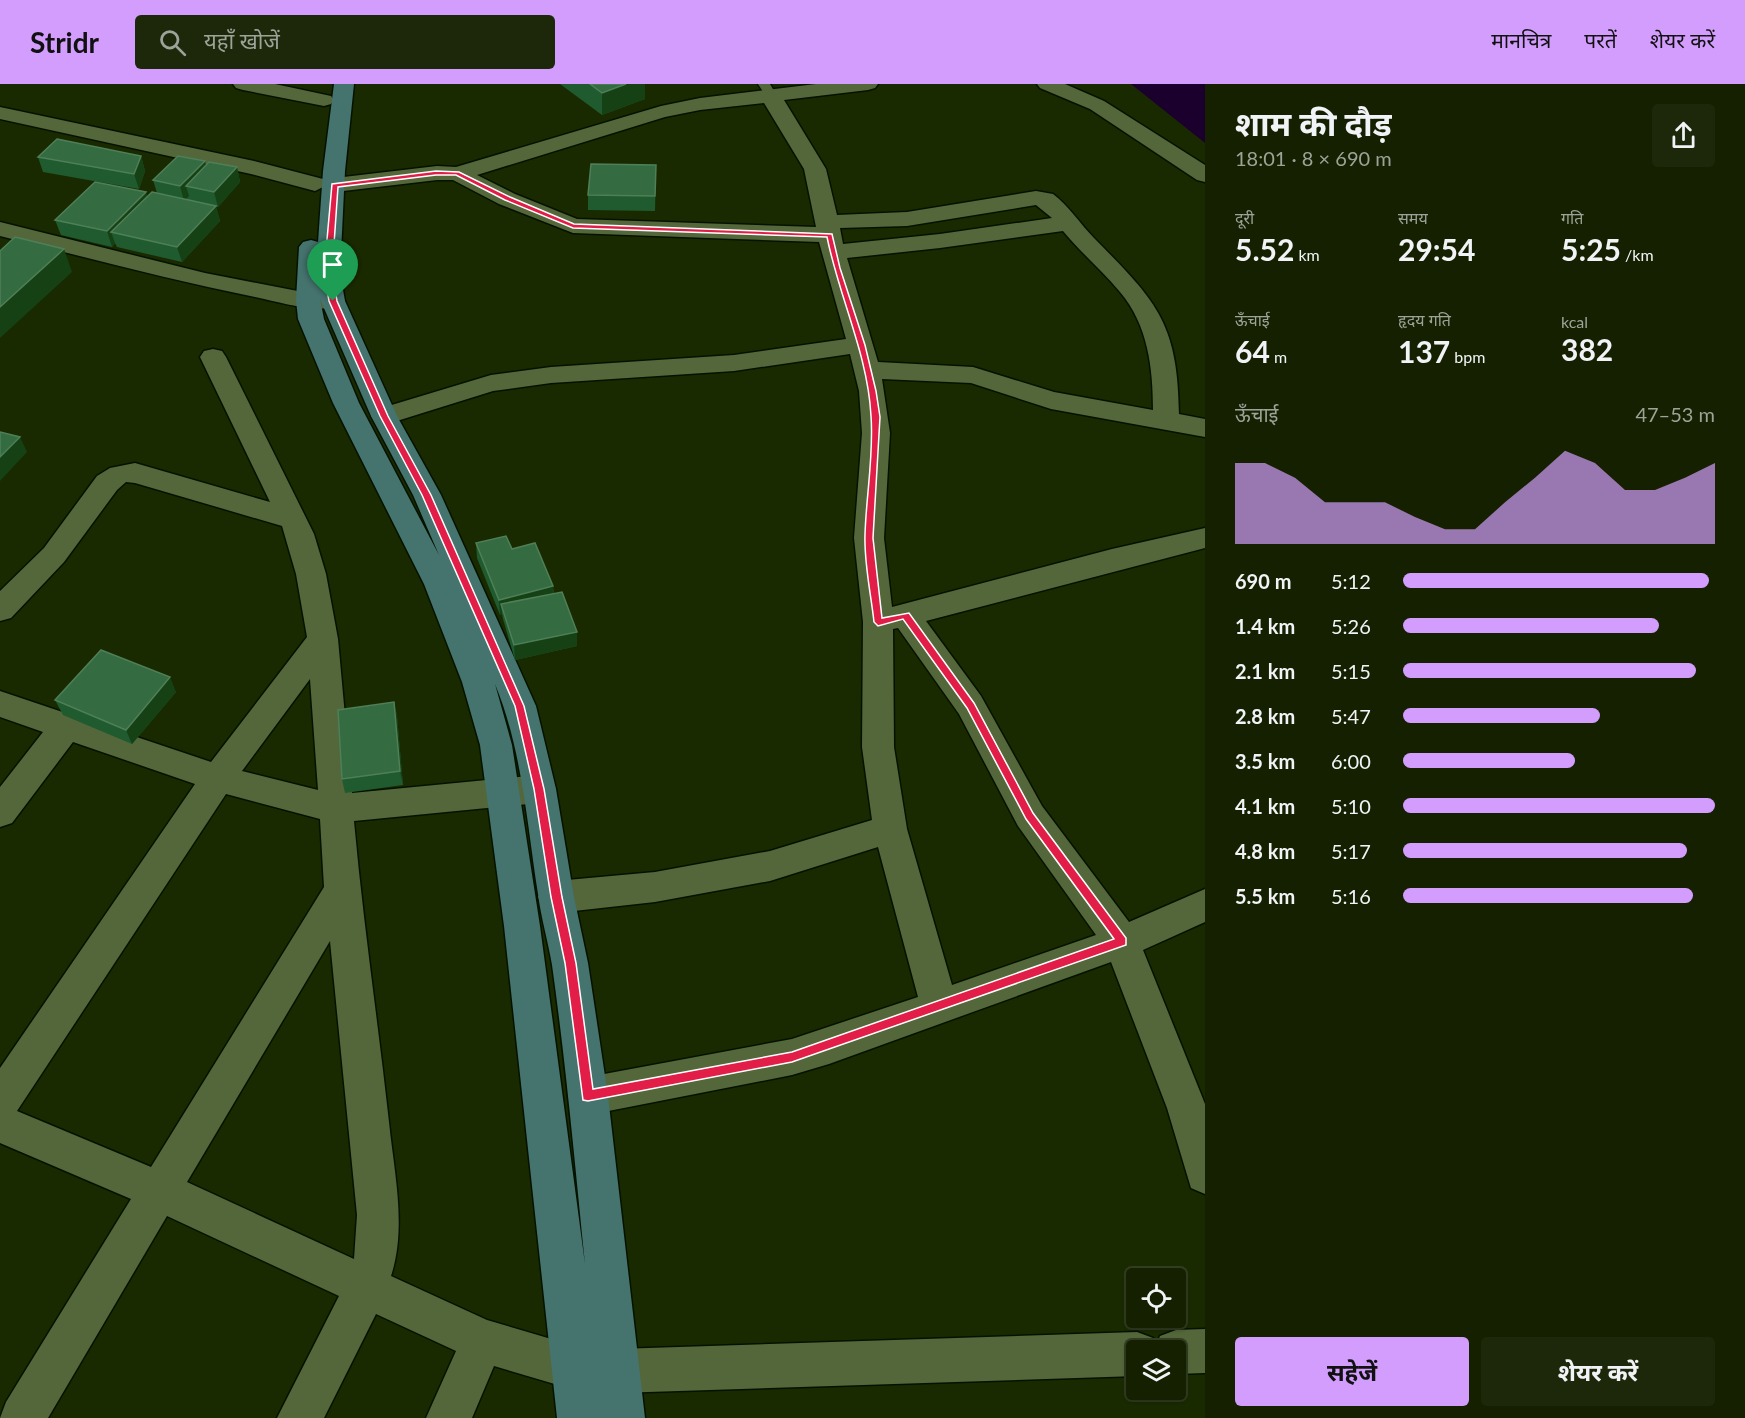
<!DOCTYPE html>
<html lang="hi">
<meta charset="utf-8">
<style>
:root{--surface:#142000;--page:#1d280a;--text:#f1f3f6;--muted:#9da399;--line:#333e22;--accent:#d29dfd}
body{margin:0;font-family:Lato,"Noto Sans Devanagari",sans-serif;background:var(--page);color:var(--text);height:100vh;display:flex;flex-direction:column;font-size:22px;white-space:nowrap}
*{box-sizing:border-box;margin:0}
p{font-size:20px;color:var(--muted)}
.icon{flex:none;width:33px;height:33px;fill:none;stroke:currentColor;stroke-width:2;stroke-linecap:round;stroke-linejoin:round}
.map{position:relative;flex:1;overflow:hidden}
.side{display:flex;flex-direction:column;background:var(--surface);width:540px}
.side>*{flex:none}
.buttons{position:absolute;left:1126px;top:1184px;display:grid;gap:12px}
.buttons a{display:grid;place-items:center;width:60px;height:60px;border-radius:6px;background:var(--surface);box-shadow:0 2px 4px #0004,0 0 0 2px var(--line);font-size:30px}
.pin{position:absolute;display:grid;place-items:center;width:51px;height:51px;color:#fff;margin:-62px -26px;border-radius:50% 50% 50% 0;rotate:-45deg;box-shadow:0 0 6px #0007}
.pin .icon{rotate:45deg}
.round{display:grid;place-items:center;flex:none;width:63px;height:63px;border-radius:6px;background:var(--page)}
.head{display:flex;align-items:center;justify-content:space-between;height:102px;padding:0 30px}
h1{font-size:33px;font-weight:700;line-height:45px}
.figures{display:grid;grid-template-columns:repeat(3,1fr);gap:9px;height:102px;padding:6px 30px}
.figures div{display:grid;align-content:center}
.figures b{font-size:30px;font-weight:700}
.figures small{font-size:16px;font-weight:400}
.figures p{font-size:16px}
.chart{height:168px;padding:12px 30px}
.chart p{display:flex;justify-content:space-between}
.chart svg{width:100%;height:108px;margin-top:6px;fill:var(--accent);opacity:.7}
.action{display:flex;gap:12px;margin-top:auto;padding:12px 30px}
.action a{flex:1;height:69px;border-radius:6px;background:var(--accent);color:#111;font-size:24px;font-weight:700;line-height:69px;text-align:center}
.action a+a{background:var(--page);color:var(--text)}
ul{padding:0 30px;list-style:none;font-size:20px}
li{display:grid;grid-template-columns:96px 72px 1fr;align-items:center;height:45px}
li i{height:15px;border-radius:8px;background:var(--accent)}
header{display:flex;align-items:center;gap:36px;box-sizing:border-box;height:84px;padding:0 30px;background:var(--accent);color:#111}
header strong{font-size:28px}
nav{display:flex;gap:33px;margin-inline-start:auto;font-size:21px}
.search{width:420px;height:54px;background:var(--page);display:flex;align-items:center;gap:15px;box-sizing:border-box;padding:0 21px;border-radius:6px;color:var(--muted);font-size:22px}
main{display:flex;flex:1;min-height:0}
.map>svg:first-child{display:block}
.water{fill:#1b002e}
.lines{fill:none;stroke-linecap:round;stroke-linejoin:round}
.lane-casing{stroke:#061200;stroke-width:3}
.street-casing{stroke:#061200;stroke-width:3}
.secondary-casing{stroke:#061200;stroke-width:3}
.lane{fill:#53673a;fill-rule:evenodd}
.street{fill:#53673a;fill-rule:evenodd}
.secondary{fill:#45736e;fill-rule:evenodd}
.wall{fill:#1f5b2f}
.shaded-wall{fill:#154115}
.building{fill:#346b41;stroke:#4f7f58;stroke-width:1.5}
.route{fill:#e11d48;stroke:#fff;stroke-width:1.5;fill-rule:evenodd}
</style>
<header>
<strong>Stridr</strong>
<div class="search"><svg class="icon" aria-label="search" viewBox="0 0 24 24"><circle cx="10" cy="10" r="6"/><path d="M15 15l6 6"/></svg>यहाँ खोजें</div>
<nav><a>मानचित्र</a><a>परतें</a><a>शेयर करें</a></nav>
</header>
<main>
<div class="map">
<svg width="1205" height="1334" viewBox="0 0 1205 1334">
<rect width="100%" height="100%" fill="#1a2a00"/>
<path class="water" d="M1131,0H1205V59Z"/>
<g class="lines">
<g class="lane-casing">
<path id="lane" d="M758,0H770L777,12L775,14H767Z"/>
</g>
<g class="street-casing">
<path id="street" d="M233,0H275L331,12L334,16L331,20L324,22L243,6L236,4Z
M816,0H878L875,4L868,6L784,16L826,85L837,131L907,128L1036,107L1053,110C1069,122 1080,140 1094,154C1156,217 1178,238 1179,330L1205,335V353L1051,325L971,299L882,295L890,349L884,454L892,523L1112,465L1205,444V464L926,537L981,612L1042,722L1129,838L1205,805V838L1143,866L1205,1020V1110L1191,1104L1167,1024L1111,878L829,980L792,991L588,1031L574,1025L568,1012L574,999L588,993L792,955L918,913L878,763L770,797L655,818L556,829L543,824L538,813L543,802L556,797L655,788L770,767L872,736L862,663L863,538L854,454L862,349L859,307L850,270L734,287L551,299L493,307L384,341L375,338L371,332L375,326L491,291L551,283L734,271L846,255L819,158L573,149L499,120L453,96H437L335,108L327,106L325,102L315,107L251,90L0,35V23L254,77L323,95L325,99L335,94L437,82L456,83L661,22L700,14ZM764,19L804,85L816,143L577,135L515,110L477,91L665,33L700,26ZM1036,121L1052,134L940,150L843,160L840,144L907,142ZM1063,147C1081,169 1102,186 1120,208C1148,241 1153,284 1153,326L1054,308L973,283L878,278L847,174L940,164ZM898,544L959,630L1018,742L1096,851L952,901L907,745L894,663L893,545Z
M1037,0H1065L1104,17L1205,81V98L1197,96L1090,25L1040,4Z
M0,138L205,189L308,209L342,212L345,217L342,222C314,229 283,219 255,213C170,196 85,173 0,152Z
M213,265L222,267L226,273L314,450L326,490L338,555L352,709L539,691L551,695L556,705L551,715L539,719L354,737C363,838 378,938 389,1038C394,1088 407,1143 391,1192L487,1236L575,1262L617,1265L1137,1248L1153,1254L1156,1263L1160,1252L1176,1246L1205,1245V1289L1176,1290V1266H1137V1292L617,1309L575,1306L494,1282L472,1334H426L456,1267L376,1230L324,1334H277L339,1212L167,1132L48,1334H0L6,1318L131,1115L0,1059V984L195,700L73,658L12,739L0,743V703L43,648L0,633V607L211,678L307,553L296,490L282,442L135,399L126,398L117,406L64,478L11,534L0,537V507L44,464L97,392L110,384L135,379L270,418L200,273L204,267ZM310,595L318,706L242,687ZM226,710L320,735L324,803L151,1083L17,1027ZM330,857L357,1131L354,1175L187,1098Z"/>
</g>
<g class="secondary-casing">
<path id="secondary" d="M334,0H354L345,87L340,189L345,217L397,332L441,411L536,622L556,705L574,813L588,879L608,1012L645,1334H557L504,842L480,661L462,598L424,500L333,319L298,235L296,216L299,163L303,158L311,156L318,158L323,87ZM320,215L371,332L413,411L439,471L359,319L324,235ZM495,600C522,665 527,740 538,810C541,834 548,857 552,881C566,980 575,1081 585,1180L540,842L512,661Z"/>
</g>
<use href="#lane" class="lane"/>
<use href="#street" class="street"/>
<use href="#secondary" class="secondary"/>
</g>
<path class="wall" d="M560,0H645V15L602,31Z
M141,72L145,87L139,105L43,88L38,73Z
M656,81L655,127L588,126V111Z
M206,82L237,83L240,98L218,123H216L220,137L182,178L117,163L115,159L112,163L61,151L55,136L147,113L157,109L153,96Z
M476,459L512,465L553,502L554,510L577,548V562L515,576L503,535L502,530L500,531L477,474Z
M176,608L132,660L63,631L55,616Z
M394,618L397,632L403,701L345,709L342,695Z"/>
<path class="shaded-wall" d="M626,0H645V15L602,31V9Z
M141,72L145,87L139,105L134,90Z
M205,77L209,93L186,102L189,112L184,117L180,102Z
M237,83L240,98L218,123L214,108Z
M146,108L151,123L111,148L115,159L112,163L107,147Z
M216,122L220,137L182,178L177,163Z
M64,165L72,188L0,254V223Z
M20,353L27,368L0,397V373Z
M553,502L554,516L501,520L502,530L500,531L499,516Z
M577,548V562L515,576L514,561Z
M170,593L176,608L132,660L126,646Z
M394,618L397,632L403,701L400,687Z"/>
<path class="building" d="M590,0H626L602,9Z
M57,55L141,72L134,90L38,73Z
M178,72L205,77L180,102L153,96Z
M209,78L237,83L214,108L186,102Z
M591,80L656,81L655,112L588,111Z
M95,98L146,108L107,147L55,136Z
M152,108L216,122L177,163L111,148Z
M15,153L64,165L0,223V167Z
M0,348L20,353L0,373Z
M506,452L512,465L535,459L553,502L499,516L476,459Z
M562,508L577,548L514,561L501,520Z
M101,566L170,593L126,646L55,616Z
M394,618L400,687L342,695L338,626Z"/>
<path class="route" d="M436,87L459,88L510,113L574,140L832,150L840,184L865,261L876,307L880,333L873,454L882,534L909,529L974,619L1033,729L1126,854V861L792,978L588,1017L583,1016L565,879L551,813L534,705L515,622L422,411L380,332L329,217L324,189L332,100ZM436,91H456L505,116L573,144L827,153C839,213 868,271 871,332C874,371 866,412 865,451C864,480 871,510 874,538L878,542L903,535L967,624L1026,735L1114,855L792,968L593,1005L576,879L562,813L544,705L524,622L431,411L388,332L337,217L332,189L338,103Z"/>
</svg>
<div class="buttons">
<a><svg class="icon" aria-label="locate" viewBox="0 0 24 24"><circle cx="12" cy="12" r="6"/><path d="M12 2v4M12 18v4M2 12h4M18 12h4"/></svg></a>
<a><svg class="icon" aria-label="layers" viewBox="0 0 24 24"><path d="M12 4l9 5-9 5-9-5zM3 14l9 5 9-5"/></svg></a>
</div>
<div class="pin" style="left:333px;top:217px;background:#1e9e55"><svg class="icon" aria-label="arrive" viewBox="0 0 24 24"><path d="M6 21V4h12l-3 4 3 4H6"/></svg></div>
</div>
<section class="side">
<div class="head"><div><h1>शाम की दौड़</h1><p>18:01 · 8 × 690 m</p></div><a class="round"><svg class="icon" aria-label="share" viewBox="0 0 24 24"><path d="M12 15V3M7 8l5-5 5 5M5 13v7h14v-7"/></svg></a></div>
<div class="figures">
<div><p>दूरी</p><b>5.52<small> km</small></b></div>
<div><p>समय</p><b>29:54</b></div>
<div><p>गति</p><b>5:25<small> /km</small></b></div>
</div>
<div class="figures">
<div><p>ऊँचाई</p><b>64<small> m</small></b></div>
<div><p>हृदय गति</p><b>137<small> bpm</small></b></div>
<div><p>kcal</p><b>382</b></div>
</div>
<div class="chart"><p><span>ऊँचाई</span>47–53 m</p>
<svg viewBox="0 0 160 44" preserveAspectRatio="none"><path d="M0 44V11L10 11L20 17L30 27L40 27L50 27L60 33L70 38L80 38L90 27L100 17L110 6L120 11L130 22L140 22L150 17L160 11V44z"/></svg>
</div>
<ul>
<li><b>690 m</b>5:12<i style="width:98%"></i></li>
<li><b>1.4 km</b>5:26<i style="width:82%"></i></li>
<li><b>2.1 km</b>5:15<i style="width:94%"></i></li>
<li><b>2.8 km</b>5:47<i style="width:63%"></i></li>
<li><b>3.5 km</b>6:00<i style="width:55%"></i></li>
<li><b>4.1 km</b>5:10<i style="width:100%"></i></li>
<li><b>4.8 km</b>5:17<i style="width:91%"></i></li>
<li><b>5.5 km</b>5:16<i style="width:93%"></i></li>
</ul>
<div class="action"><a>सहेजें</a><a>शेयर करें</a></div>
</section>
</main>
